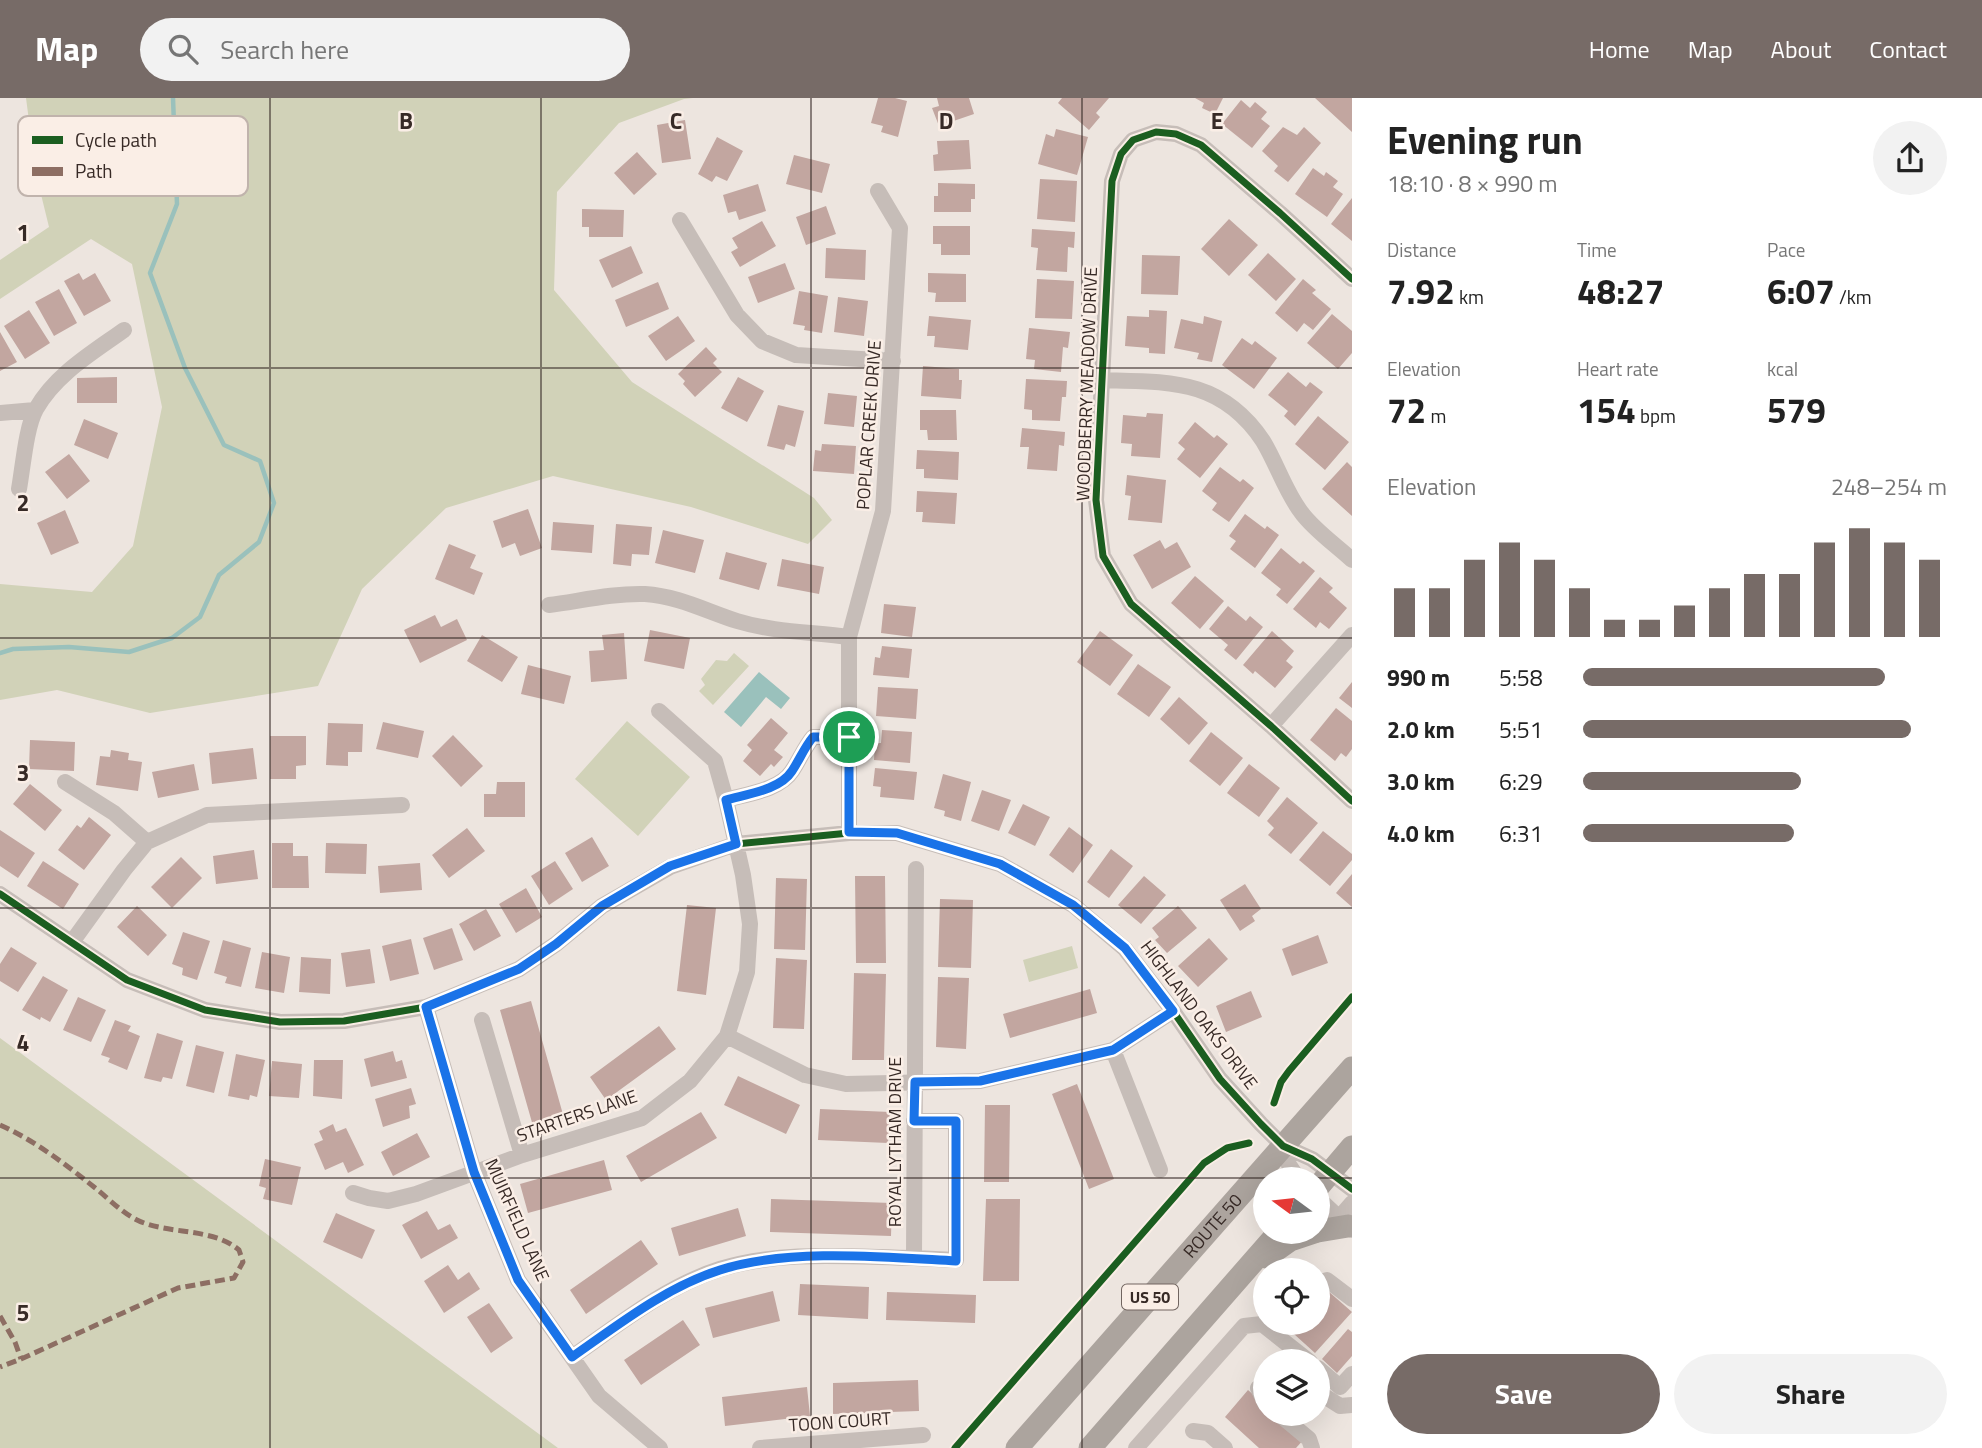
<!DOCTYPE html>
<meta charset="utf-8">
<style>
:root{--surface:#fff;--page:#f2f2f2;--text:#222;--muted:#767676;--accent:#776b67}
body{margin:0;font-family:"Titillium Web",sans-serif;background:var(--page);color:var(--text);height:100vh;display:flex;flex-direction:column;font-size:26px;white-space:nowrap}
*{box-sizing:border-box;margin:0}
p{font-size:23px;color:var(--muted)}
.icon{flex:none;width:38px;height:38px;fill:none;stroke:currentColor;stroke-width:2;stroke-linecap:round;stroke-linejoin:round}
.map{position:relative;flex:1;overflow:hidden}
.details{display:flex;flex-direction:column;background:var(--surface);width:630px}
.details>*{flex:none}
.needle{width:46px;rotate:285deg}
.controls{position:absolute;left:1253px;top:1069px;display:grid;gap:14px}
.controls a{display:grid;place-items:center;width:77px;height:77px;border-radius:50%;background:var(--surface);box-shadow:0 7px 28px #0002;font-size:35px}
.pin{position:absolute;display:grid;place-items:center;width:60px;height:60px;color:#fff;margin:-30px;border:4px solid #fff;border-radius:50%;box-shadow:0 2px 7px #0007}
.round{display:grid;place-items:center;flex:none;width:74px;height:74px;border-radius:37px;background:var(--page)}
.overview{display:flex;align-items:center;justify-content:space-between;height:119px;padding:0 35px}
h1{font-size:38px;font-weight:700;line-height:52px}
.stats{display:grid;grid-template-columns:repeat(3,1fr);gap:10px;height:119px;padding:7px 35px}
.stats div{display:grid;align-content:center}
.stats b{font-size:35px;font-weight:700}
.stats small{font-size:19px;font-weight:400}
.stats p{font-size:19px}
.chart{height:196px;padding:14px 35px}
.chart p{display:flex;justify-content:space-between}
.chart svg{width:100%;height:126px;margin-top:7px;stroke:var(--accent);stroke-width:6}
.button{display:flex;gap:14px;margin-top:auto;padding:14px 35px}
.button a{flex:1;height:80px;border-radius:42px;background:var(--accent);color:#fff;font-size:28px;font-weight:700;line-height:80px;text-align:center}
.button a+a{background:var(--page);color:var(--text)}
ul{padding:0 35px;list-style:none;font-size:23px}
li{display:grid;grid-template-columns:112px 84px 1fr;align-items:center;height:52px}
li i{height:18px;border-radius:9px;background:var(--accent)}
header{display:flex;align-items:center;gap:42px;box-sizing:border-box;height:98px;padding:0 35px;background:var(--accent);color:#fff}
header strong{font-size:33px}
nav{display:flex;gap:38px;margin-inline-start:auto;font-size:24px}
.search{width:490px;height:63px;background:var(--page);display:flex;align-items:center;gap:18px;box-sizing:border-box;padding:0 24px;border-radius:38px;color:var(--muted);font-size:26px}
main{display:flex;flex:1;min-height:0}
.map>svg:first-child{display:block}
.green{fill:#d1d2b8}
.water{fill:#9ac1bc}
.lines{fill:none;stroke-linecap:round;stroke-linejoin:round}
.stream{stroke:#9ac1bc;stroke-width:4.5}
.building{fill:#c2a6a0}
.minor{stroke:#c6bdb8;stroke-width:16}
.highway{stroke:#aca49e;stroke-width:23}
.quiet{stroke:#8d6e63;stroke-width:5;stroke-dasharray:10 5;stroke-linecap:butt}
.cycleway-casing{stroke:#faeee6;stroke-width:11}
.cycleway{stroke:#1b5e20;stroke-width:7}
.route-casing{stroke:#fff;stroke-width:14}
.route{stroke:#1a73e8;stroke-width:9}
.grid{fill:none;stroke:#372a26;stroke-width:2;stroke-opacity:0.55}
.labels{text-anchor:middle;stroke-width:5;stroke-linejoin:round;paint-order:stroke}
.shield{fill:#faeee6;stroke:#726560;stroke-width:2}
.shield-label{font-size:16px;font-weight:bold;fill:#372a26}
.street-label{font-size:18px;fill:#372a26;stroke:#faeee6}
.key{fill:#faeee6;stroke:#c0b3ac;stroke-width:2}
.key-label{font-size:19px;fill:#372a26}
.grid-label{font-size:23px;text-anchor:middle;font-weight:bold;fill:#372a26;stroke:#faeee6;stroke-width:5;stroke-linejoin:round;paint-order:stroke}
</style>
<header>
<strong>Map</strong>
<div class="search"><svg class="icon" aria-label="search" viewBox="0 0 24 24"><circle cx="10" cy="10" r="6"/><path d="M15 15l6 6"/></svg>Search here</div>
<nav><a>Home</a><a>Map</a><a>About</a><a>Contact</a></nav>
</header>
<main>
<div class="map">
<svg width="1352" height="1350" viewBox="0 0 1352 1350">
<rect width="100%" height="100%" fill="#ede5df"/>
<path class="green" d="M26,0H693L684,1L619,25L557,94L554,192L632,284L814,400L832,422L808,446L691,409L553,378L446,410L362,491L318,588L150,615L57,592L0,602V486L92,494L133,448L162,309L132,166L91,141L0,201V162L49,129L36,76Z
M734,555L749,568L713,607L699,593L705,587L701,581L716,562L727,563Z
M627,623L690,679L638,738L575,681Z
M1072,848L1078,870L1029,884L1023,862Z
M0,940L558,1350H0Z"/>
<path class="water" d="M759,574L790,600L781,611L766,599L741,629L724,614Z"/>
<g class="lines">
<path class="stream" d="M0,555L13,551L69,549L129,554L172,540L200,519L219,477L259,444L274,405L260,363L224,347L185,270L150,175L177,106L173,0"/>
</g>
<path class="building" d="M878,0H895L907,3L898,39L881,34L883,28L871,25Z
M937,0H969L974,16L939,28L932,10L939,8Z
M1062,0H1109L1096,15L1100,19L1089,32L1058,5Z
M1195,0H1223L1215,16L1202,10L1204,5Z
M1315,0H1352V34Z
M1241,2L1250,10L1255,4L1267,14L1261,21L1270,28L1252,50L1222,26Z
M685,22L691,61L662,65L657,27Z
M1283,29L1297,37L1304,29L1321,45L1288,84L1274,73L1278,68L1262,53Z
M1056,31L1088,39L1077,77L1038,66L1046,36L1054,39Z
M717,39L743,53L727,83L716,78L712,84L698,76Z
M969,42L971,71L934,73L933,57L938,56L937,43Z
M637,54L657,76L634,97L614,75Z
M794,57L830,66L822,95L786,86Z
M1313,70L1324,78L1326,74L1338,83L1333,89L1343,96L1327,119L1295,96Z
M1040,81L1077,83L1075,124L1037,121Z
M938,85L975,86V101H971V114H934V98H938Z
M758,86L766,113L739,122L736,113L728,115L723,97Z
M1352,100V143L1331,126Z
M826,108L836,136L806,147L796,119Z
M582,111L624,112L623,139H589V129H582Z
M1229,121L1258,147L1229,178L1201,151Z
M762,123L776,148L740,169L731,154L738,150L732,140Z
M933,128H970V157H941V146H933Z
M1032,131L1075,134L1074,150L1068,149L1067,174L1036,172L1038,150L1031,149Z
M631,148L643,175L612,190L599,162Z
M826,150L866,152L865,182L825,180Z
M1268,155L1296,181L1276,203L1248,177Z
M1142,157L1180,158L1178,197L1141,196Z
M785,165L795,191L758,205L748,179Z
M79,175L83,182L95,175L111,203L84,218L64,183Z
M928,175L966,176V204H935L936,195L928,194Z
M1037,181L1074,183L1072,221L1035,220Z
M1303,181L1316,192L1312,195L1331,211L1313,232L1304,225L1297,234L1275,215Z
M658,184L669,211L626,229L615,202Z
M59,191L77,225L54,238L35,204Z
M799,193L828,198L822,235L804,232L805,228L793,226Z
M838,199L868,203L864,238L834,234Z
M29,212L50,245L25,261L4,228Z
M1149,212L1167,213L1165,256L1149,255V250L1125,248L1127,218L1149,219Z
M1332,216L1352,233V255L1338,271L1307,245Z
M678,218L695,243L666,263L648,238Z
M929,218L971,222L968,252L934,249L935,238H927Z
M1204,218L1222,223L1212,264L1197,261L1199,255L1174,250L1181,221L1203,226Z
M1029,230L1070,234L1068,250L1063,249L1061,274L1034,271L1035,262L1026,261Z
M0,234L17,264L0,273Z
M1242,240L1252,247L1255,243L1277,260L1254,291L1222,267Z
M706,249L717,261L713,265L722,274L695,299L683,286L685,283L678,276Z
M923,268L959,271V282H962L961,301L921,298Z
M1288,274L1306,289L1310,284L1323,294L1295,328L1284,318L1288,313L1268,297Z
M117,279V305H77V280Z
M738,279L764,293L747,324L721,310Z
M1026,281L1067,283L1066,299H1062L1060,323L1032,322V312L1024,311Z
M828,295L857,298L854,329L824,326Z
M778,307L804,313L795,349L786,346L784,352L767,348Z
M920,312H956L957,342H928L927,332H920Z
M1147,315L1163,316L1160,360L1131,358L1132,346L1121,345L1123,317L1146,319Z
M1318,318L1349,344L1325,372L1295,346Z
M84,321L118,335L108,361L74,347Z
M1195,324L1214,340L1217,337L1228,346L1200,380L1177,361L1185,351L1178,345Z
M1022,330L1065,334L1064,348L1059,347L1057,373L1027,371L1029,349H1020Z
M822,346L856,348L854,376L813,373L815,352L821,353Z
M917,352L959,354L958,382L924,380V371H916Z
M69,356L90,383L67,401L45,374Z
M1347,364L1352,369V418L1322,391Z
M1220,369L1240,384L1243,381L1254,390L1229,424L1212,412L1217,405L1202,393Z
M1127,377L1166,382L1162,425L1128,422L1131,398L1125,397Z
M917,393L957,395L955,426L922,424L923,414H916Z
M528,411L542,450L520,458L515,445L502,450L493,423Z
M65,412L79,445L51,457L37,425Z
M1245,416L1265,431L1267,428L1279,437L1255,470L1230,451L1236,443L1229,438Z
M553,424L594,427L592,455L551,452Z
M616,426L652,429L649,457L632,456L631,468L613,466Z
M663,432L704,442L695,475L655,465Z
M1160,442L1165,451L1177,444L1191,469L1152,491L1133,457Z
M449,446L476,457L470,470L483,475L474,497L435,481Z
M1281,450L1300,466L1303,463L1315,473L1287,506L1276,497L1281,491L1261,475Z
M726,454L767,465L759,492L719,481Z
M782,461L824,469L819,496L777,488Z
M1195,478L1224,503L1200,531L1171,505Z
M1320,479L1333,490L1329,494L1347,510L1329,531L1320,524L1316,530L1293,511Z
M884,506L916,509L912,539L881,535Z
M1228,508L1246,523L1250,518L1263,529L1236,562L1224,552L1228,547L1209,531Z
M435,517L441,529L457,521L467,542L420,565L404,532Z
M650,532L690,540L684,571L644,563Z
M1100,533L1133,557L1110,588L1077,564Z
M1272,533L1294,553L1286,563L1293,569L1275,590L1255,573L1253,576L1243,567Z
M624,535L627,581L591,584L589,553L604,552L602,537Z
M482,537L518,559L502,584L467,563Z
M882,548L912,551L909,580L873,577L875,559L880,560Z
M1138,566L1171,589L1149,619L1117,596Z
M528,567L571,578L564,606L521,596Z
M1352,584V610L1339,600Z
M878,589L918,591L916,621L876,618Z
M1179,599L1208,625L1189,647L1160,621Z
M1336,610L1352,623V651L1346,659L1341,655L1335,663L1310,642Z
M771,620L788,635L774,652L783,659L774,669L771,666L760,678L743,663L752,652L747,647Z
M383,624L424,633L418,660L376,651Z
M328,625L363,626L362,654H348V668L326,667Z
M882,632L912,634L910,665L874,662L875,645H881Z
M1211,634L1243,660L1220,688L1189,663Z
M453,637L483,668L461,689L432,658Z
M270,638H306V667L296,668V681H270Z
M30,642L75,644L74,673L29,671Z
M253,650L257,681L212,686L209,655Z
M111,652L129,655L128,662L142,664L138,693L96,687L100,658L110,659Z
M194,666L199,692L158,700L152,674Z
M1249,666L1280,690L1259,719L1227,695Z
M875,670L917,674L914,702L880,699L881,689L873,688Z
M943,676L971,684L961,723L944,718L945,713L934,710Z
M497,684H525V719H484V696H496Z
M30,686L62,712L45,733L13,706Z
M982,692L1011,702L999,733L971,723Z
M1287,699L1318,725L1291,756L1268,737L1274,730L1267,723Z
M1023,706L1050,719L1035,748L1008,735Z
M89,719L111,737L84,772L58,752L77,727L81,730Z
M1069,729L1093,747L1073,775L1049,757Z
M467,730L485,753L449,780L432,757Z
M0,732L35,755L18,780L0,768Z
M1323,733L1352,756V762L1330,788L1299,762Z
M592,739L609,768L582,784L565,755Z
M272,745H293V758H308L309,790H272Z
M326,745L367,746L366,776L325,775Z
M1111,751L1133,768L1109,800L1087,784Z
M254,752L258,781L216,786L213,758Z
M181,759L202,780L172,810L151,789Z
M43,763L79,786L63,811L27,788Z
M555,763L573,791L549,807L531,778Z
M420,765L422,792L380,795L378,768Z
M1352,776V809L1336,795Z
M855,778H885L886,865H856Z
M1144,778L1166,797L1141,826L1118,807Z
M776,780L807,781L805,852L774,851Z
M1245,786L1261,811L1252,818L1255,823L1240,833L1220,802Z
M526,790L542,819L516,835L499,806Z
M940,801L973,802L971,870L938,869Z
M687,807L716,810L706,897L677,893Z
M137,808L167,837L148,858L117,829Z
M1178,808L1197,830L1167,855L1155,842L1159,839L1152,830Z
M486,811L501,838L474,853L459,826Z
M452,830L463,862L434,872L423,840Z
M183,834L210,843L197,882L182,877L183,870L172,866Z
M1318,837L1328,865L1292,878L1282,851Z
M1209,840L1228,861L1198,889L1178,868Z
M411,841L419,876L390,883L382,848Z
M223,842L251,850L241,889L225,885L227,879L214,875Z
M11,849L37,865L18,894L0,883V866Z
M370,851L375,885L346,889L341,855Z
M262,854L290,859L284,895L255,890Z
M301,859L331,861L330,896L299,894Z
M776,860L807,862L804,931L773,930Z
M854,875L886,876L884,962H852Z
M43,878L68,892L50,924L41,919L40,922L22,912Z
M938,879L969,880L966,951L936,949Z
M1090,891L1097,915L1010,940L1003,916Z
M1251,893L1262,919L1226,934L1216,908Z
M78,899L106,912L91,944L63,932Z
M531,903L564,1020L533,1028L500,912Z
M115,922L131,928L128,933L140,938L127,972L108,964L110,960L101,957Z
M659,928L676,951L606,1002L590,979Z
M157,935L183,943L172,981L163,979L161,984L144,980Z
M196,947L224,954L214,995L186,988Z
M393,953L396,964L402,962L407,980L371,989L364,961Z
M236,956L265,962L257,999L250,997L249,1002L228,998Z
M314,962H343L342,1001L313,998Z
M272,963L302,966L299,1000L269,998Z
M738,978L800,1007L786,1036L724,1007Z
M1077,986L1114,1081L1089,1091L1052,996Z
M411,990L416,1006L409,1008L410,1020L383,1029L375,1001Z
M985,1007H1010L1009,1084H984Z
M820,1011L890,1014L888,1045L818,1042Z
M701,1014L717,1040L641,1084L626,1058Z
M333,1026L336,1034L346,1030L364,1067L348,1075L343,1064L325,1072L314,1046L323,1042L319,1033Z
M417,1035L430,1059L393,1078L381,1054Z
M265,1061L301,1069L292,1107L263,1101L266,1090L259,1088Z
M604,1062L612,1092L528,1115L520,1086Z
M771,1101L892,1105L891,1138L770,1134Z
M986,1101H1020L1019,1183H983Z
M738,1110L746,1138L679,1158L671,1130Z
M427,1113L438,1132L450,1126L458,1140L421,1161L402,1127Z
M336,1115L375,1132L362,1161L323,1144Z
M641,1142L658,1166L586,1216L570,1192Z
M448,1167L458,1182L469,1174L480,1191L444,1215L424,1183Z
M800,1186L869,1189L868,1221L798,1217Z
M1320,1186L1352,1214L1315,1255L1284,1227L1286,1225H1318V1189Z
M773,1193L780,1223L713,1240L705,1210Z
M887,1194L976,1197L975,1225L886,1222Z
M489,1205L513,1240L491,1255L467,1219Z
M683,1222L700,1247L641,1287L624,1262Z
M1348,1231L1352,1234V1258L1337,1275L1322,1261Z
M918,1282L919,1313L833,1316V1285Z
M807,1289L810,1318L725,1328L722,1299Z
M1248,1292L1265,1307V1316H1275L1304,1341L1296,1350H1259L1225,1319Z"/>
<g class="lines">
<path class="minor" d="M680,122L737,217L762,243L796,257L893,263
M1352,181L1280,115L1201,47L1176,36L1156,34L1133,42L1121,56L1112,83L1096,402L1103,458L1131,506L1271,628L1352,703
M1101,282C1168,284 1221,280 1263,343C1277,366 1285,393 1301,414C1314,432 1336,447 1352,462
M0,315L35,312
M19,391C23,369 26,329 36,311C56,276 92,255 124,232
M549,507C580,503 613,495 645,496C678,498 706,513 737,523C773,534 812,534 849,539
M1271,628L1352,537
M65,684L114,715L147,744
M726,702C747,696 780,692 792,673C800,661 804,650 813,639H849
M849,735V539L883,413L900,130L878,93
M0,796L127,882L205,912L280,924L344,923L426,909L519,871L556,846L602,808L670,769L736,746L849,735H897L1000,766L1073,807L1125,851L1173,913L1220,981L1261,1026L1283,1048L1312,1061L1352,1091
M72,844L124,772L147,744L207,717L402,707
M426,909L474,1074L518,1182L599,1298L660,1350
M482,922L522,1057
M727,938L805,977L846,986L980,983L1113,952L1173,913
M1113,952L1160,1072
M1283,1048L1289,1067L1299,1082
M353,1095L369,1100L388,1103L416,1096L522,1057L642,1020L690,983L727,938L747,874L750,826L743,777L726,702L715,663L659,613
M1318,1100L1352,1132
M1339,1120L1352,1105
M914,1160L956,1162V1023H914
M1318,1185L1327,1182L1352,1201
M572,1259C618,1227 666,1188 720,1171C782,1152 850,1159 914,1160L916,771
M1318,1270L1340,1289L1352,1276
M1258,1290L1265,1305
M1318,1294L1340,1308L1352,1307
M1279,1316L1309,1341L1312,1350
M1193,1333L1208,1335L1225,1350
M760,1350L923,1337
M1136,1350L1244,1228L1262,1226L1310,1264"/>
<g class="highway">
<path d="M1318,1089L1352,1049"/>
<path d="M1318,1133L1348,1128"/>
<path d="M1266,1159L1290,1142L1314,1134"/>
<path id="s1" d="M1017,1350L1352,970"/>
<path d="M1090,1350L1279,1134"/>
</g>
<path class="quiet" d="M0,1027C34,1042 65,1066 94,1089C108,1100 121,1114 137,1122C168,1137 212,1129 239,1152L243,1164L234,1180L178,1190L21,1261L0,1269
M0,1218L15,1244L21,1261"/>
<g class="cycleway-casing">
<path id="cycleway" d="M1352,181L1280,115L1201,47L1176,36L1156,34L1133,42L1121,56L1112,83L1096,402L1103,458L1131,506L1271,628L1352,703
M0,796L127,882L205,912L280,924L344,923L426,909L519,871L556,846L602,808L670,769L736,746L849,735H897L1000,766L1073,807L1125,851L1173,913L1220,981L1261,1026L1283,1048L1312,1061L1352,1091
M1274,1005L1281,984L1289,973L1352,899
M955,1350L1204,1065L1227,1050L1249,1045"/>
</g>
<use href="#cycleway" class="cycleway"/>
</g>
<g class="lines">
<g class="route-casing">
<path id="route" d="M813,639H849V734L897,735L1000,766L1073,807L1125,850L1173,913L1113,952L980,983L915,984L914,1023H956V1163C884,1159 788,1150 720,1172C666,1189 618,1227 572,1259L518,1182L474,1074L426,909L519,871L556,846L602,808L670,768L736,746L726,702C747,696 780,692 792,673C800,661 804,650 813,639Z"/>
</g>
<use href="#route" class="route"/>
</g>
<path class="grid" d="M270,0V1350M541,0V1350M811,0V1350M1082,0V1350M0,270H1352M0,540H1352M0,810H1352M0,1080H1352"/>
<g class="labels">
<rect class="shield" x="1122" y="1186.5" width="56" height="25" rx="5"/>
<g class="shield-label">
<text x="1150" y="1205">US 50</text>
</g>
<g class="street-label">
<text transform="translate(1087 286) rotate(-88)" y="6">WOODBERRY MEADOW DRIVE</text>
<text transform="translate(869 327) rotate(-86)" y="6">POPLAR CREEK DRIVE</text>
<text transform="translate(1199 917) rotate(53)" y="6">HIGHLAND OAKS DRIVE</text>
<text transform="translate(577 1018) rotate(-19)" y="6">STARTERS LANE</text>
<text transform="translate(895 1044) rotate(-90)" y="6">ROYAL LYTHAM DRIVE</text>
<text transform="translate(517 1122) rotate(66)" y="6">MUIRFIELD LANE</text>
<text dy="6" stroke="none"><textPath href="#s1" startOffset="296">ROUTE 50</textPath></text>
<text transform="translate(840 1324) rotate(-4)" y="6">TOON COURT</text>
</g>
</g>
<rect x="18" y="18" width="230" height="80" rx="10" class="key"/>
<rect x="32" y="38" width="31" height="8" fill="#1b5e20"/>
<rect x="32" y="69" width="31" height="9" fill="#8d6e63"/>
<g class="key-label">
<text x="75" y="49">Cycle path</text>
<text x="75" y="80">Path</text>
</g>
<g class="grid-label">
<text x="406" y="31">B</text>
<text x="676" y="31">C</text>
<text x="946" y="31">D</text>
<text x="1217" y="31">E</text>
<text x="23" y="143">1</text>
<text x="23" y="413">2</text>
<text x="23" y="683">3</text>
<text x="23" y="953">4</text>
<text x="23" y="1223">5</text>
</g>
</svg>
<div class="controls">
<a><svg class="needle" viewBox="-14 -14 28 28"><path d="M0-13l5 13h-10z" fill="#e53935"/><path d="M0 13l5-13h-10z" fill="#767676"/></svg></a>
<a><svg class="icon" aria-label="locate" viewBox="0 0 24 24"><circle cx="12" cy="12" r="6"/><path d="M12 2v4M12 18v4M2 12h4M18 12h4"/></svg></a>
<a><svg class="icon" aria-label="layers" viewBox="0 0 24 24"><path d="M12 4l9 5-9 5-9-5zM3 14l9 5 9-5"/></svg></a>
</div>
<div class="pin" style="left:849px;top:639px;background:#1e9e55"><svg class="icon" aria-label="arrive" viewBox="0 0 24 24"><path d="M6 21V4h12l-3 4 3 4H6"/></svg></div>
</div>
<section class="details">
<div class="overview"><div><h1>Evening run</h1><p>18:10 · 8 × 990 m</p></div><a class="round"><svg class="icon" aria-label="share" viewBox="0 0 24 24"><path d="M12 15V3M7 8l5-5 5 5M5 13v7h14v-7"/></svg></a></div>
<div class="stats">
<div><p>Distance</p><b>7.92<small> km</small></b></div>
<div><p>Time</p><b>48:27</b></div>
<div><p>Pace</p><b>6:07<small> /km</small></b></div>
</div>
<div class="stats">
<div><p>Elevation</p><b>72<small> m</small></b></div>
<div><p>Heart rate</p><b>154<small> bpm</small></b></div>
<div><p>kcal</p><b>579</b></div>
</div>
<div class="chart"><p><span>Elevation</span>248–254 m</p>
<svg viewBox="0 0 160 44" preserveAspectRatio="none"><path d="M5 44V27M15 44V27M25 44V17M35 44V11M45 44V17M55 44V27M65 44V38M75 44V38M85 44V33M95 44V27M105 44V22M115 44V22M125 44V11M135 44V6M145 44V11M155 44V17"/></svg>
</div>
<ul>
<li><b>990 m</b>5:58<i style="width:83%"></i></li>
<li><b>2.0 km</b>5:51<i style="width:90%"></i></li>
<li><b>3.0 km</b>6:29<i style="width:60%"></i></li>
<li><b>4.0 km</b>6:31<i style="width:58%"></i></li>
</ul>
<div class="button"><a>Save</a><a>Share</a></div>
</section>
</main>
